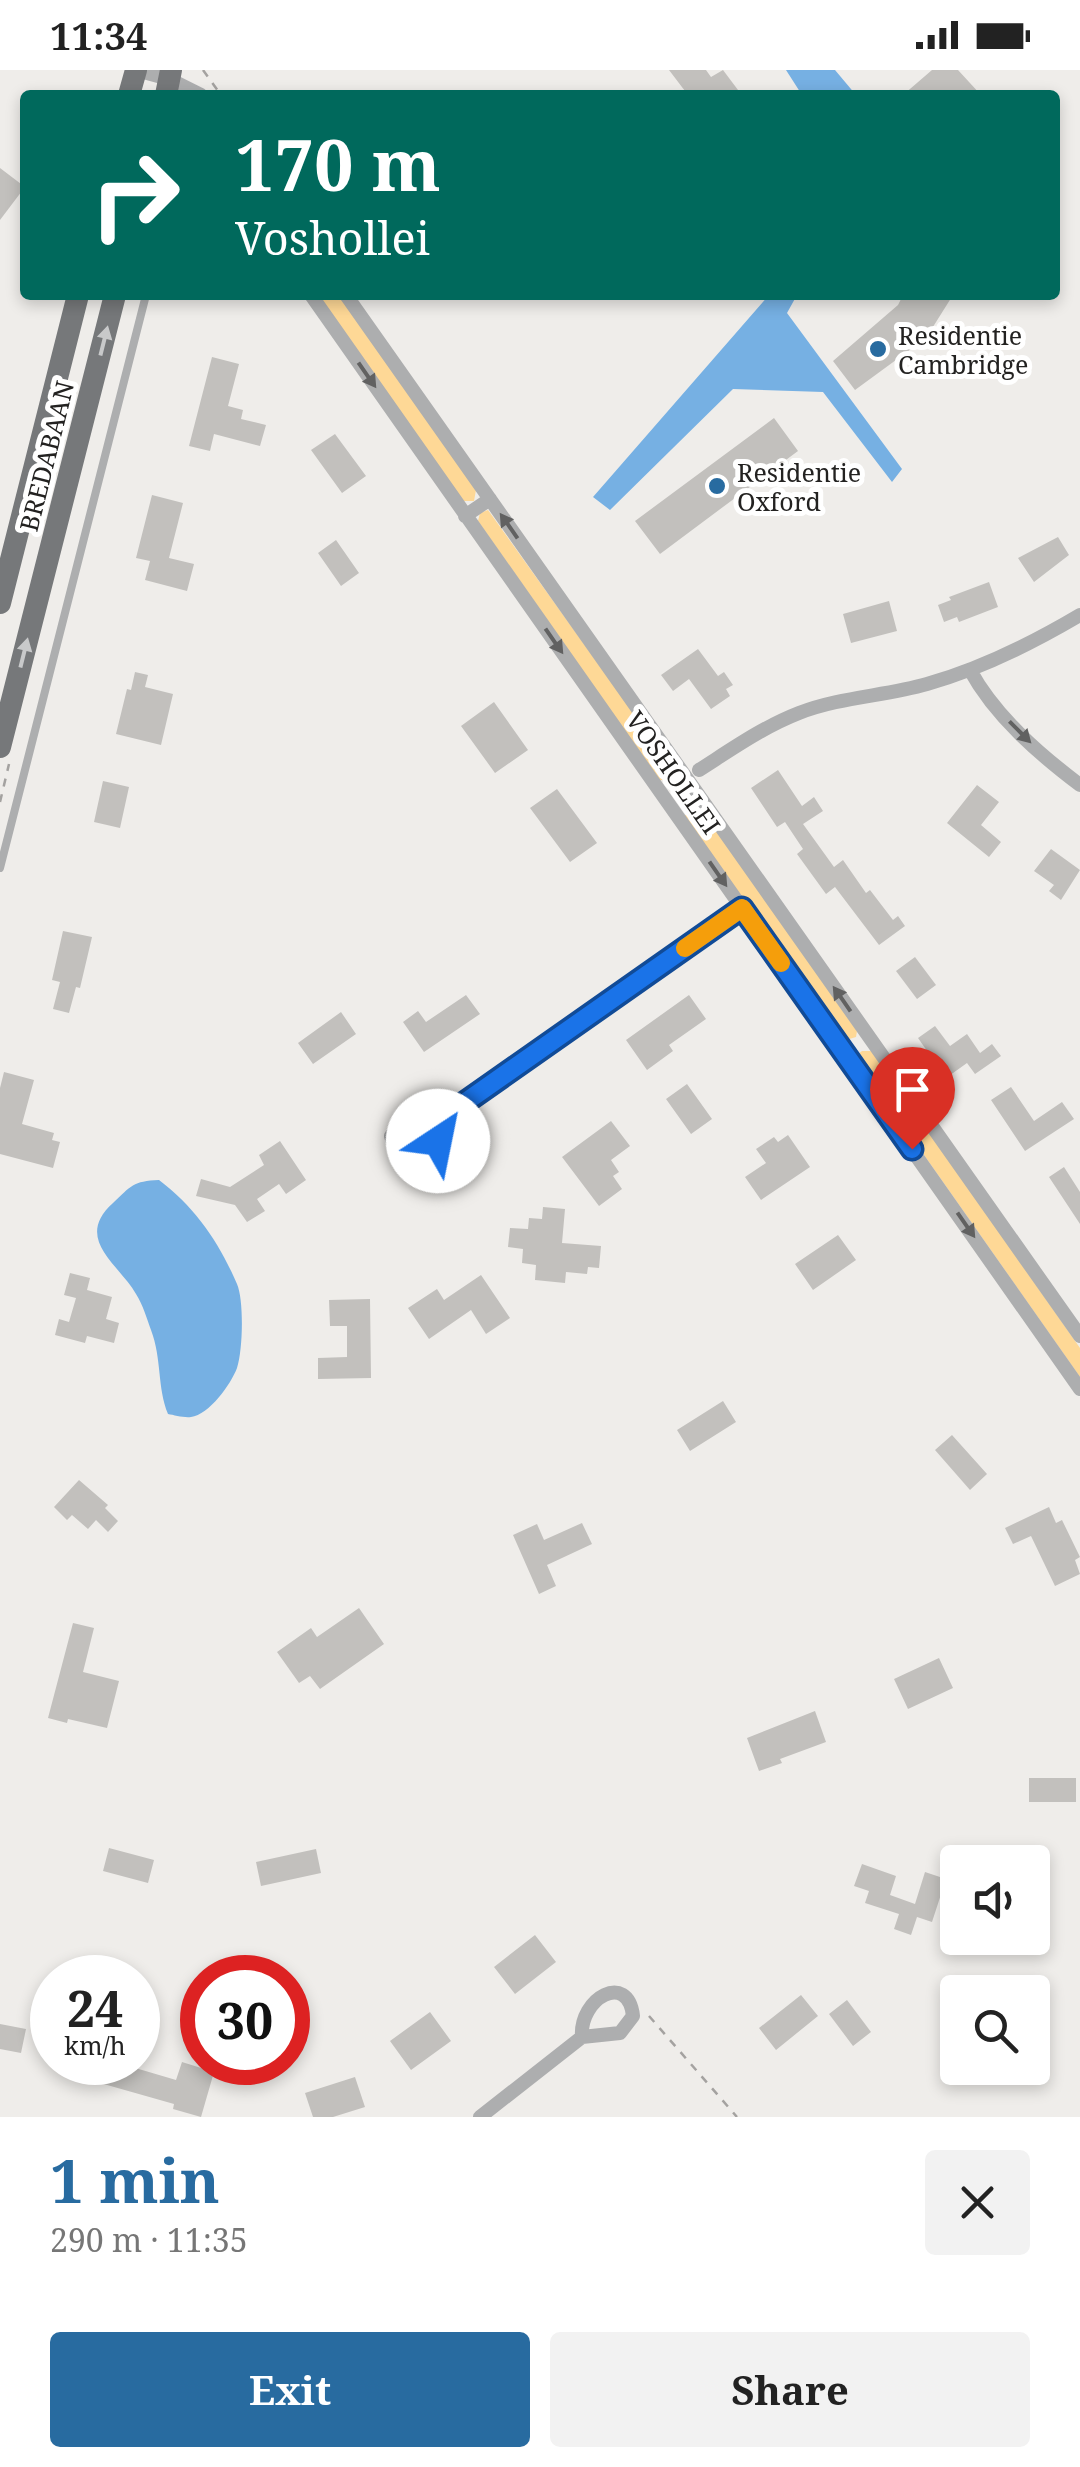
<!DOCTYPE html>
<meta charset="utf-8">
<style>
:root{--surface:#fff;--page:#f2f2f2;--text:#222;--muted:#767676;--accent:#286ba0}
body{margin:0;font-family:"Noto Serif",serif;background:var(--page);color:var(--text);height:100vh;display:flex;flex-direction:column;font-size:38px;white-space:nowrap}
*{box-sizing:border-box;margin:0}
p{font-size:32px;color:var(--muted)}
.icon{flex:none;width:55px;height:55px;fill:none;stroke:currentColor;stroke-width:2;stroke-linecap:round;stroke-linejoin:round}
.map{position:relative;height:2047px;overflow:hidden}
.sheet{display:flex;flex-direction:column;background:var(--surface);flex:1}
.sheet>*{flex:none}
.hud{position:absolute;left:20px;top:20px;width:1040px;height:210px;border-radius:10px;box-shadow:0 5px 15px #0003;background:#00695c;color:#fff;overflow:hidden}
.buttons{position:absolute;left:940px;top:1775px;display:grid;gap:20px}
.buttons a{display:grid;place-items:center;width:110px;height:110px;border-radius:10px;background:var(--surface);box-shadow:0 5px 15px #0003;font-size:50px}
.speed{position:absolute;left:30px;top:1885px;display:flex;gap:20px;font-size:50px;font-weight:700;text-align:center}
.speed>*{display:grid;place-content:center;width:130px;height:130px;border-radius:50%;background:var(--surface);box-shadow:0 5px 15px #0003;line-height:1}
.speed small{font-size:25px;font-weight:400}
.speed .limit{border:15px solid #d22;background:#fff;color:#111}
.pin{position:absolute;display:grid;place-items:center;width:85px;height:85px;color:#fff;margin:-102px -42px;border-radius:50% 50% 50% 0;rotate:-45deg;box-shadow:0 0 10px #0007}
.pin .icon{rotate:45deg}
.me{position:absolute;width:110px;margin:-55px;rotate:34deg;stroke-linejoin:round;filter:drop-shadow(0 0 8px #0008)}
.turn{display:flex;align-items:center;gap:35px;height:210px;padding:0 50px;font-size:45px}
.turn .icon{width:130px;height:130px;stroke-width:2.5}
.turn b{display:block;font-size:70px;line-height:85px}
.round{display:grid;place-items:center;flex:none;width:105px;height:105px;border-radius:10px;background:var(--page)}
.headline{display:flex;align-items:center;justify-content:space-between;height:170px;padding:0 50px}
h1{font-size:60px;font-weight:700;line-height:75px;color:var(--accent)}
.button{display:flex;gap:20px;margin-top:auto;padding:20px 50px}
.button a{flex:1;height:115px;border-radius:10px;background:var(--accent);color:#fff;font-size:40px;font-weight:700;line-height:115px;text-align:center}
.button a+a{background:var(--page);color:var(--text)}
.status{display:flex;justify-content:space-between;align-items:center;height:70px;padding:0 50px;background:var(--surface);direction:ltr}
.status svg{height:28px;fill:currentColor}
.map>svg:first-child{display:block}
</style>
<div class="status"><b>11:34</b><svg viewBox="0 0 49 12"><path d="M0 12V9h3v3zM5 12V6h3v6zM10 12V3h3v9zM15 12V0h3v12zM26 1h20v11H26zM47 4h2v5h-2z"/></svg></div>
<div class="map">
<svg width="1080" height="2047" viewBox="0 0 1080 2047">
<rect width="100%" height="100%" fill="#efedea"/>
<path fill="#fed896" d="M318,225H340L476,420L474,431H463Z
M488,440L675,701L660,711L478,451L480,443Z
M700,737L857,961L856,967L846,970L841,968L684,746Z
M862,981H873L1080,1278V1307L858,991L857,985Z"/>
<path fill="#76b0e3" d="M786,0H835L856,25H802Z
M769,225H797L787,243L902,399L892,412L823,322L733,319L610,440L593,427Z
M159,1110C195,1137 219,1172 237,1214C244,1230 243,1280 237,1298C231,1314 209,1345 191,1347C184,1348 174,1345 168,1344C157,1317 162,1289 151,1260C147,1249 143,1235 136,1224C119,1194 73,1169 113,1133C131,1116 133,1111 159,1110Z"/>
<path fill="#c2c0bd" d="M669,0H706L711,7L723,0L738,20L731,25H688Z
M932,0H958L981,25H903Z
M0,98L25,117L0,150Z
M903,225H953L926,268L855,320L833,291L898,235Z
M212,287L239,294L228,336L243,340L241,349L266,355L260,376L214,364L210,381L189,376Z
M774,348L798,381L660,484L635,451Z
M335,364L366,406L342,423L311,380Z
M152,425L183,433L169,488L194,494L187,521L145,510L150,491L136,488Z
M1058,467L1069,485L1034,512L1018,488Z
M336,470L359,503L341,516L318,483Z
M989,512L998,537L959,552L957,547L944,552L938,535L951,530L949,527Z
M889,531L897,561L851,573L843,544Z
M698,579L718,606L724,602L733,615L726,619L730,626L711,639L689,609L673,621L661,605Z
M135,602L148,605L145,617L173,624L161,675L116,664L127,619L131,620Z
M494,632L528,680L495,703L461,656Z
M778,700L802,736L814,727L823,741L803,754L834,797L843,790L866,823L870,820L893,850L898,846L905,856L879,875L835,817L826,824L797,784L803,779L785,752L777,757L751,718Z
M103,711L129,717L120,758L94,752Z
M977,715L999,732L981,755L1001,772L989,787L947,753Z
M557,719L597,773L570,792L530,738Z
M1051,779L1080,800L1061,830L1049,821L1054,815L1034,801Z
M63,861L92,867L80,918L76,917L69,943L53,939L60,912L52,910Z
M915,887L936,915L917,929L896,901Z
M466,925L480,944L424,982L403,952L418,941L426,952Z
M689,925L706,949L669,975L673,981L647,1000L626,970Z
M341,942L356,964L313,994L298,973Z
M935,956L950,976L967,964L980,983L992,974L1001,986L975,1004L967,993L946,1008L918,968Z
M4,1002L34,1010L22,1054L54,1063L52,1070L60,1072L53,1098L0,1084V1018Z
M687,1014L712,1049L691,1064L666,1029Z
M1011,1017L1034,1051L1062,1032L1074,1049L1025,1081L991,1030Z
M611,1051L630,1076L611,1090L619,1102L613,1106L622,1119L599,1136L562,1087Z
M788,1065L810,1097L761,1130L745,1107L766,1093L756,1079L774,1067L778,1072Z
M280,1071L306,1110L286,1124L279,1114L257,1129L265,1141L247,1152L235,1135L196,1126L201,1109L230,1117L264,1095L259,1085Z
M1064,1097L1080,1122V1154L1049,1107Z
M543,1137L565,1139L562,1173L601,1176L599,1198L588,1197L587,1204L566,1202L565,1213L535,1210L536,1195L522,1193L523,1179L508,1177L510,1158L528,1159L529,1148L542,1149Z
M838,1165L856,1190L813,1220L795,1194Z
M70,1203L90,1208L87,1220L112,1227L106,1249L119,1253L114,1273L87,1266L85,1273L55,1265L59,1249L69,1252L76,1228L64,1225Z
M481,1205L510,1248L486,1264L471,1240L429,1269L408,1238L437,1219L444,1230Z
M370,1229L371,1308L318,1309V1288L347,1287V1256H330L329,1230Z
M723,1331L736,1352L690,1381L677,1360Z
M952,1365L987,1404L970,1420L935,1380Z
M79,1410L108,1435L105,1438L118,1451L108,1462L96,1450L88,1459L72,1445L67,1450L54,1437Z
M1049,1437L1056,1453L1062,1450L1080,1487L1075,1490L1080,1504L1055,1516L1031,1466L1013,1474L1005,1458Z
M582,1453L592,1474L547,1495L556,1516L539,1524L513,1465L537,1454L544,1470Z
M359,1538L384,1574L320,1619L310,1606L299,1613L277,1582L311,1558L317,1567Z
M73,1553L94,1558L83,1602L119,1611L107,1658L68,1649L67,1653L48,1648Z
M939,1588L953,1618L908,1639L894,1609Z
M815,1641L826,1672L780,1689L782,1693L759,1701L747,1668Z
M1029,1708H1076V1732H1029Z
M109,1778L154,1790L148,1813L103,1801Z
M316,1779L321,1803L261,1816L256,1792Z
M862,1794L896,1806L890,1825L915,1834L925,1802L946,1809L932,1852L917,1847L911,1865L894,1859L899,1844L865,1833L869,1821L854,1816Z
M535,1865L556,1892L515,1924L494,1897Z
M801,1925L818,1946L776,1980L759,1958Z
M847,1930L871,1962L853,1976L829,1944Z
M430,1942L451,1971L411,2000L390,1971Z
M0,1954L26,1959L21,1983L0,1979Z
M83,1992H115L176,2010L182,1992L214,2002L201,2047L173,2039L174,2034L79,2007Z
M355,2007L365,2037L333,2047H313L305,2023Z"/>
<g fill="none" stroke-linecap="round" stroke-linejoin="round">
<path stroke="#a4a2a0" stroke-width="2.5" stroke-dasharray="8 8" stroke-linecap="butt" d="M203,0L221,25
M0,732L9,694
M649,1946L737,2047"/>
<path stroke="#adaeaf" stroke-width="8" d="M0,798L146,225"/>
<path stroke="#adaeaf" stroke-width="14" d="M136,0L169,9L201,25
M311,225L1080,1319
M346,225L1080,1266
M465,446L490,429
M970,600C995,646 1039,684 1080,715
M699,700C732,679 763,657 799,643C840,627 885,626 927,614C981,599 1031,574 1080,545
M427,1047L440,1050L435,1079C422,1089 414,1091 398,1087L391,1066C400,1052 411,1050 427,1047Z
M440,1050L742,839
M480,2047L582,1967L620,1963L633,1946C628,1901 579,1928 582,1967"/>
<path stroke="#76787a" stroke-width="22" d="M129,25L136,0
M166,25L171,0
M0,533L78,225
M0,677L115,225"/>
</g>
<defs><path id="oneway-solid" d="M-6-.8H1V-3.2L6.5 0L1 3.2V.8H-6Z" transform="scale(2.5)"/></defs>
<g fill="#c8c9ca">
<use href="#oneway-solid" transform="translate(104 271) rotate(-76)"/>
<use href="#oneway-solid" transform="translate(24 583) rotate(-76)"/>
</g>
<g fill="#616161">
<use href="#oneway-solid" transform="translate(367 305) rotate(55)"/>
<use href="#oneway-solid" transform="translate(509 456) rotate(-125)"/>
<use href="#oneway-solid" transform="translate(554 571) rotate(55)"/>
<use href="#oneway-solid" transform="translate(1020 662) rotate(45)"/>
<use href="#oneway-solid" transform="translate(718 804) rotate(55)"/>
<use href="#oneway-solid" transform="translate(842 929) rotate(-125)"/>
<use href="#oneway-solid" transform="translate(966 1155) rotate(55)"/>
</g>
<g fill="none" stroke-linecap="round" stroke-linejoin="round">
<defs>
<path id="route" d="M438,1071L440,1050L742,838L912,1079"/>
</defs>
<use href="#route" stroke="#114b97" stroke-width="25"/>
<use href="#route" stroke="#1a73e8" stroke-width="18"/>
<path stroke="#f59e0b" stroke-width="18" d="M685,878L742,838L781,893"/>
</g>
<g fill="#286ba0" stroke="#fff" stroke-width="4">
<circle cx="878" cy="279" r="10"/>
<circle cx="717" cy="416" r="10"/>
</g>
<g text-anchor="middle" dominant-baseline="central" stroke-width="10" stroke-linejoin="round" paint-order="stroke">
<g font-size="25" fill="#232221" stroke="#fff" text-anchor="start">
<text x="898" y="265">Residentie<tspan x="898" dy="29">Cambridge</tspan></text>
<text x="737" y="402">Residentie<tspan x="737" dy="29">Oxford</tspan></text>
</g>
<g font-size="25" fill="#232221" stroke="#fff">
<text transform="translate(46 386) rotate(-76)">BREDABAAN</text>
<text transform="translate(674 702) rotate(55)">VOSHOLLEI</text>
</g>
</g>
</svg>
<div class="buttons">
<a><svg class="icon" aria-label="sound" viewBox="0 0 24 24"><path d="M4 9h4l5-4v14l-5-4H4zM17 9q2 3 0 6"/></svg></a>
<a><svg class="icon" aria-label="search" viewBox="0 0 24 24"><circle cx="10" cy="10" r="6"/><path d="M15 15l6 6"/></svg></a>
</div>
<div class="speed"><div>24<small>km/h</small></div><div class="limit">30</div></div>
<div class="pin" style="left:912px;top:1079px;background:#d93025"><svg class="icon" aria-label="arrive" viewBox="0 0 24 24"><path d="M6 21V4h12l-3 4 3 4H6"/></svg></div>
<svg class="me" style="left:438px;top:1071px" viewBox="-20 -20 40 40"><circle r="19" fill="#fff"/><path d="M0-13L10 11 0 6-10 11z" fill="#1a73e8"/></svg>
<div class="hud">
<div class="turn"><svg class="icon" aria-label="right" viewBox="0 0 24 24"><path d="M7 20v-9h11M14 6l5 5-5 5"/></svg><div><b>170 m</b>Voshollei</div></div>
</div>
</div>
<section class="sheet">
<div class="headline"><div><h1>1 min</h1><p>290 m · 11:35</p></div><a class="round"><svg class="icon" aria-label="close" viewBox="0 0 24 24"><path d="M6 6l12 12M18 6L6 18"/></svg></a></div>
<div class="button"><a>Exit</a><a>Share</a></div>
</section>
